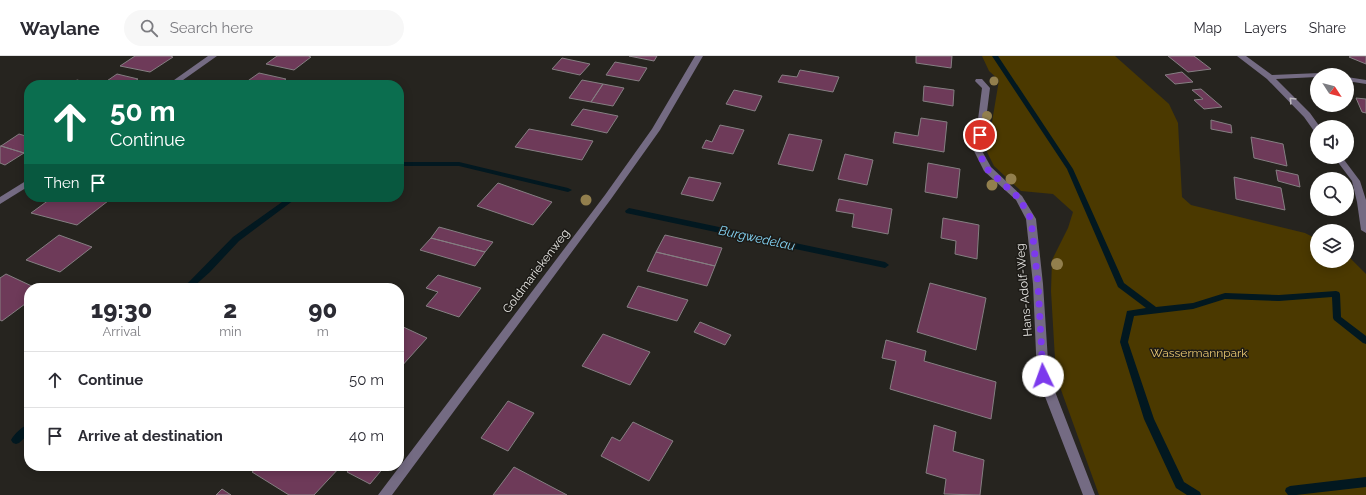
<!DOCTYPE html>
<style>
:root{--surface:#fff;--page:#f7f7f7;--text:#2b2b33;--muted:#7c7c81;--line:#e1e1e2}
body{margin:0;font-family:Raleway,sans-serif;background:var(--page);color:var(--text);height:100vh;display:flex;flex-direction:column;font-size:15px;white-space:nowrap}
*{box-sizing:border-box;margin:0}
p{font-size:13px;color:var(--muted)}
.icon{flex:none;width:22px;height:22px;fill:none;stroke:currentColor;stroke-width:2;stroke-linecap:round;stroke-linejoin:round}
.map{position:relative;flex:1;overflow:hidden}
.sheet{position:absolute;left:24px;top:227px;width:380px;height:188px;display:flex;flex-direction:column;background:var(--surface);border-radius:16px;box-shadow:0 2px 10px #0003}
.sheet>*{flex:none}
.top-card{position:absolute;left:24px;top:24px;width:380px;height:122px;border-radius:16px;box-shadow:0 2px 10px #0003;background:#0b6e4f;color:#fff;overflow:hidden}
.needle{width:26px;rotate:126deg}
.tools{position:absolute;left:1310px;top:12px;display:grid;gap:8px}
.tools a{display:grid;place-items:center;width:44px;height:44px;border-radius:50%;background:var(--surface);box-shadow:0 2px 10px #0003;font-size:20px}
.pin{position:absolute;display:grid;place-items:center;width:34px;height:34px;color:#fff;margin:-17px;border:2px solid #fff;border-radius:50%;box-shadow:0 1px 4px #0007}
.me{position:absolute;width:44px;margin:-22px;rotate:357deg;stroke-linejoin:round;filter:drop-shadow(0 0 3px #0008)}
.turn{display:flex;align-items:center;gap:14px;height:84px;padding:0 20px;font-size:18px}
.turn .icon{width:52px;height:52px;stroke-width:2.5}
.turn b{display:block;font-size:28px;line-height:34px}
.then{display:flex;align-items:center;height:38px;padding:0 20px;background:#0003;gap:8px;font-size:15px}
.eta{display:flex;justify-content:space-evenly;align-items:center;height:68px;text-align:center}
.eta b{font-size:24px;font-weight:800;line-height:28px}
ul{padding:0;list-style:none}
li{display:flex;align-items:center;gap:12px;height:56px;padding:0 20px;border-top:1px solid var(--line)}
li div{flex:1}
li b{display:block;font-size:15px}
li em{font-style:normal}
header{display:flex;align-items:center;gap:24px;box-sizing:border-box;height:56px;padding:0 20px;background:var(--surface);border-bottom:1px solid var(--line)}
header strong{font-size:19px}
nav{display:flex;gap:22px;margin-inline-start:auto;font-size:14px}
.search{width:280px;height:36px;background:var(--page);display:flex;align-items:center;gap:10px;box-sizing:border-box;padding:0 14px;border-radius:22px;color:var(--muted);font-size:15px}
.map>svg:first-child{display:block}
</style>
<header>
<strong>Waylane</strong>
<div class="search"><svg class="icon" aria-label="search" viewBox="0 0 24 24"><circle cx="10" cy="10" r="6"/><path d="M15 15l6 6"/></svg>Search here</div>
<nav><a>Map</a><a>Layers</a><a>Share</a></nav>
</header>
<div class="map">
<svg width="1366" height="439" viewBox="0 0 1366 439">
<rect width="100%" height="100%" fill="#26241f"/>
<path fill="#4b3900" d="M982,0H1115L1169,48L1178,67L1182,141L1191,149L1305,177L1317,183V205H1347V199L1366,218V439H1099L1056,320L1051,235L1052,204L1068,172L1073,156L1053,138L1021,135L994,110L987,96L999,24L989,15Z"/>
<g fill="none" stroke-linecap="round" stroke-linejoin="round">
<path fill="#021820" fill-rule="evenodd" d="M992,0H998L1073,113L1124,227L1156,251L1193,247L1225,237L1279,239L1336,235L1339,236L1340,238L1341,261L1366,280V288L1363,287L1334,264L1333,262L1332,241L1279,245L1225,243L1193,253L1134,260L1128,286L1154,363L1184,426L1200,436L1201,439H1187L1176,432L1144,363L1120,286L1127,255L1146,252L1118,231L1067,113Z
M399,106H459L568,132L572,134L568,136L459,110H399Z
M289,141H298L239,185L210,216L192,232H183L233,181Z
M629,152L885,206L889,209L885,212L626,157L625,155Z
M29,368V378L19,387L16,388L13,387L11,384C14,378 23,370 29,368Z
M1366,421V431L1296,439H1288L1285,435L1286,432L1290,430Z"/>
</g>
<path fill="#6e3a59" stroke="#857f82" d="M135,0H170L173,1L150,16L120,10Z
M277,0H308L311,1L294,14L266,8Z
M629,0H657L654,5Z
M916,0H952L951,12L916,7Z
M1168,0H1194L1211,13L1188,16Z
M1351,0H1366V8L1349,1Z
M562,2L590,8L580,19L552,13Z
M615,6L647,12L639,25L606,19Z
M800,14L839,21L833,36L778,26L782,19L797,21Z
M1182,16L1193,26L1175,28L1165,19Z
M259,17L286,23L278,29H242Z
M117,18L138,23L129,29H101Z
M77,24L96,29H70Z
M582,24L603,28L591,46L569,42Z
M603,28L624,32L613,50L591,46Z
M924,30L954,34L953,50L923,45Z
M1201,33L1222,51L1204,53L1194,44L1203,43L1192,34Z
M734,34L762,40L755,55L726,48Z
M1356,42L1366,43V57L1362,56Z
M583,53L618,60L607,77L571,69Z
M921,62L947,66L944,96L893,87L895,76L918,80Z
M1211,64L1231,69L1232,77L1211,73Z
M720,69L744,74L733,98L702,92L706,84L712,86Z
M529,73L593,85L582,104L515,91Z
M19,78L29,81V93L24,97L1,90Z
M789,78L822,84L813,115L778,108Z
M1251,81L1283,88L1287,110L1254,102Z
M0,90H1L24,97L5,109L0,107Z
M845,98L873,104L867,129L838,123Z
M928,107L960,113L957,142L925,136Z
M1276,114L1298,119L1300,131L1278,125Z
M689,121L721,127L713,145L681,138Z
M1234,121L1281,132L1285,154L1236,143Z
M498,127L552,146L533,169L477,150Z
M53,141H93L108,145L77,169L31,157Z
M839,143L892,153L888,178L852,171L854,158L836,155Z
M943,162L979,169L977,203L955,198L956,185L941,182Z
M439,171L493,186L485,196L431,182Z
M59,179L92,191L60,216L26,204Z
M665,179L722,192L715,210L656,196Z
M431,182L485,196L475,210L420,194Z
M656,196L715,210L707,230L647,215Z
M6,218L36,232H29V245L2,265L0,264V222Z
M438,219L481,232L459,261L426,250L438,236L426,232Z
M930,227L986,242L976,294L917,276Z
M638,230L688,244L677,265L627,251Z
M700,266L731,279L725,289L694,276Z
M399,269L427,282L400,312H399Z
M603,278L650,296L630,329L582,310Z
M886,284L926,295L924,305L996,326L991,363L890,333L896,305L882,302Z
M508,345L534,357L508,395L481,382Z
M633,366L673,385L649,425L601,400L612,381L620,385Z
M934,369L956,376L953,395L984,404L980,439L944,438L946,423L926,417Z
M259,410H341L314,439H289L252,416Z
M352,410H385L370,428L347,416Z
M514,411L567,439H493Z
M222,433L231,439H216Z"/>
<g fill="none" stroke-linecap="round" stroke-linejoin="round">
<path fill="#746b83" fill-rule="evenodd" d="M208,0H217L176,29H167Z
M695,0H703L660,74L611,143L392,439H378L605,139L652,73Z
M1237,0H1246L1272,19L1320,17L1321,19H1317V21L1276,23L1310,57L1320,71H1317V76L1314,75L1304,61L1267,23Z
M1347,21L1366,24V28L1347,25Z
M976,23H982L990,32L982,95L991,111L1022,140L1036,163L1043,228L1049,320L1095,439H1083L1037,320L1033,228L1026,163L1016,144L984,115L974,95L982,32L975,25Z
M1334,101H1342L1360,125L1366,144V177L1361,174L1357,146L1352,125Z
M29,123V130L0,148V141Z"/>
</g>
<g fill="#927f4d">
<circle cx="994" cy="25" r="4.5"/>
<circle cx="987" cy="60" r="5"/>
<circle cx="1011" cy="123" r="5.5"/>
<circle cx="992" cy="129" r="5.5"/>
<circle cx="586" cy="144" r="5.5"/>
<circle cx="1057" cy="208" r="6"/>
</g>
<defs><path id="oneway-chevron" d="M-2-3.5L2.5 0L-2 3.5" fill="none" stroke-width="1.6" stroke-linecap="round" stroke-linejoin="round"/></defs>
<use stroke="#bfbbc1" href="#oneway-chevron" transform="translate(1292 44) rotate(-134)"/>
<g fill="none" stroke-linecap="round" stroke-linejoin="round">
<path stroke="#7c3aed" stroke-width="7" stroke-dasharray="0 12.6" d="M980,79L978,95L987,113L1019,142L1031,163L1038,228L1043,320"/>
</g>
<g text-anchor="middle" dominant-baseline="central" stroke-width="3" stroke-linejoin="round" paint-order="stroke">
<g font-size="12" fill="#e7e6e3" stroke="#1c1a16">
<text transform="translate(536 215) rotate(-53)">Goldmariekenweg</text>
<text transform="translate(1024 234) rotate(-95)">Hans-Adolf-Weg</text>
</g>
<g font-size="12" fill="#ebc972" stroke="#1c1a16">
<text x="1199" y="297">Wassermannpark</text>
</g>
<g font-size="13" font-style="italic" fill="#84d4f5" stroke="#1c1a16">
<text transform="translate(757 182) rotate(12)">Burgwedelau</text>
</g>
</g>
</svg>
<div class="tools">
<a><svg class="needle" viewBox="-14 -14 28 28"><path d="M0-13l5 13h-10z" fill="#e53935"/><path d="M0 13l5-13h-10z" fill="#7c7c81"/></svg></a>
<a><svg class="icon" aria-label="sound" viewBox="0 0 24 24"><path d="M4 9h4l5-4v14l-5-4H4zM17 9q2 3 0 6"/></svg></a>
<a><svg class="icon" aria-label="search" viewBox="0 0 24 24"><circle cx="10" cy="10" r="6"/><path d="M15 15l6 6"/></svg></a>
<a><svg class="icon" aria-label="layers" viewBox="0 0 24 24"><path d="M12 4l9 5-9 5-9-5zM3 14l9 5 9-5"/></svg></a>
</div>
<div class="pin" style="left:980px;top:79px;background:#d93025"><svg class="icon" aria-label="arrive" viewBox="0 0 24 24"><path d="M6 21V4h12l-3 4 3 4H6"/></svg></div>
<svg class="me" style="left:1043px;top:320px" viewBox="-20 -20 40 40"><circle r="19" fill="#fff"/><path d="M0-13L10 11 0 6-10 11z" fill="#7c3aed"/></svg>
<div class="top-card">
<div class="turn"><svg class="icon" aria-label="ahead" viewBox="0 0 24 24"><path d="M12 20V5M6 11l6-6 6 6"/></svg><div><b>50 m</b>Continue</div></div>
<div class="then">Then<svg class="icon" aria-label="arrive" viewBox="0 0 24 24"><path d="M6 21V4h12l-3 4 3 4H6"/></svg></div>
</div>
<section class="sheet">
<div class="eta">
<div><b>19:30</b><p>Arrival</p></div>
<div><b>2</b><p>min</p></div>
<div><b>90</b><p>m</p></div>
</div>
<ul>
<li><svg class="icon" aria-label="ahead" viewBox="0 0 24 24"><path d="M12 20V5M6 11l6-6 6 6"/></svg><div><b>Continue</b></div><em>50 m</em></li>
<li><svg class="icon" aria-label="arrive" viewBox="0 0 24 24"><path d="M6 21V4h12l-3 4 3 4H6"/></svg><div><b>Arrive at destination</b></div><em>40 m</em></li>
</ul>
</section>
</div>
